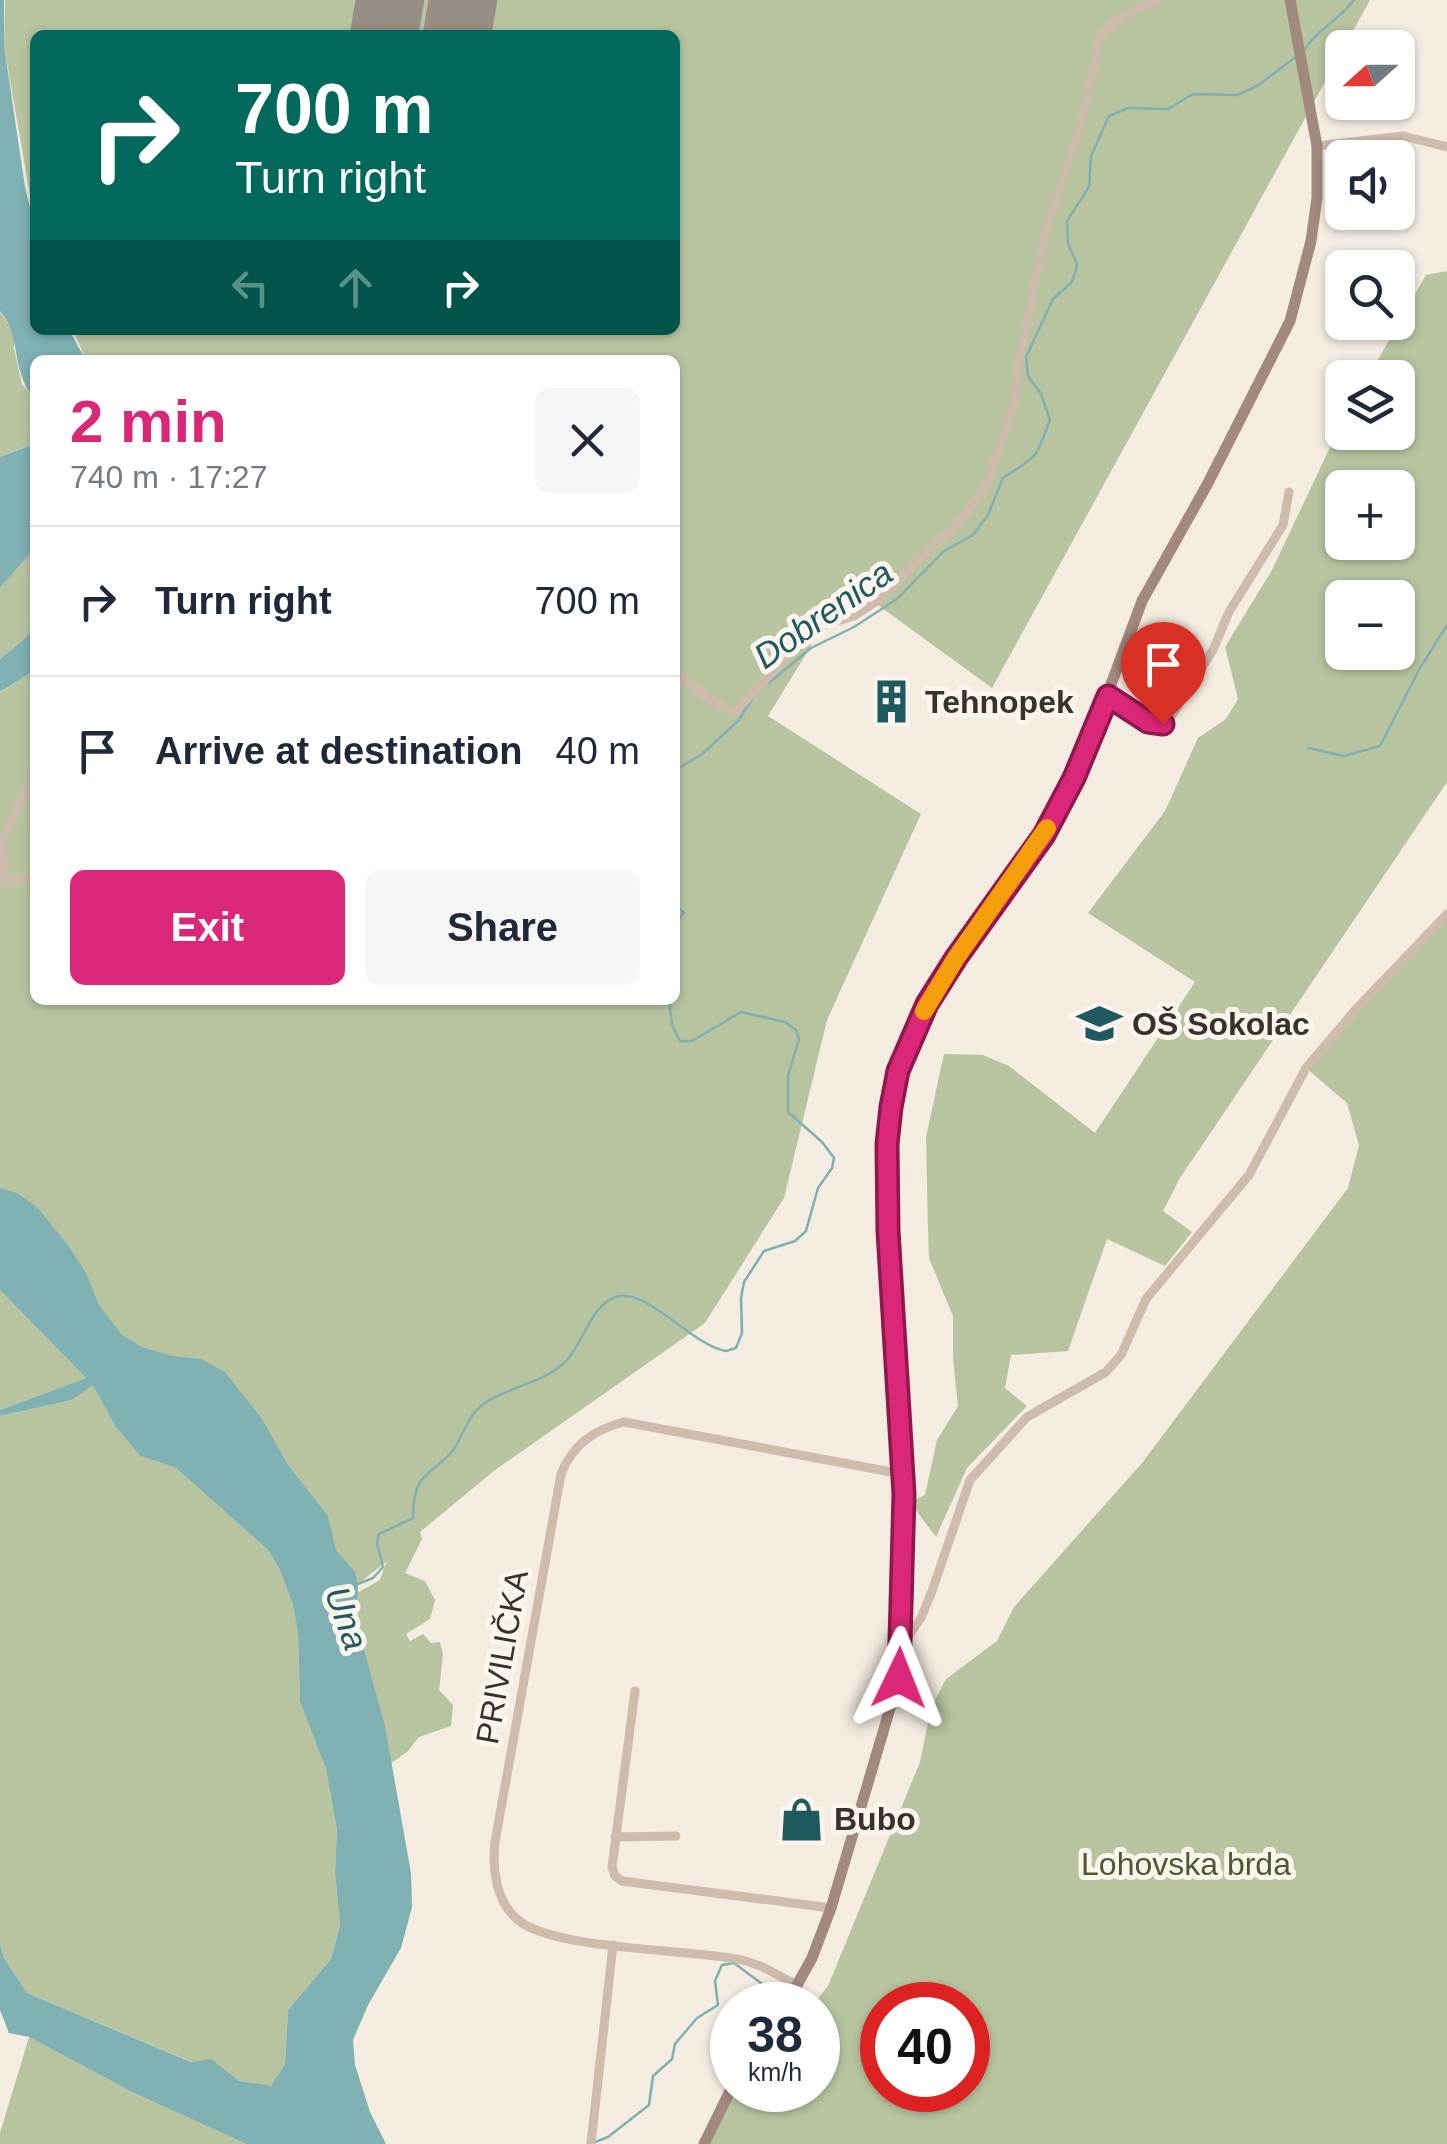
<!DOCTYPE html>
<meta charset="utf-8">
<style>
:root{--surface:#fff;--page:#f6f6f7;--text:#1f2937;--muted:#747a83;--line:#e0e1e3;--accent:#db2777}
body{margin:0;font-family:Arial,sans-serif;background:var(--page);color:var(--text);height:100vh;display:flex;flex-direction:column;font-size:38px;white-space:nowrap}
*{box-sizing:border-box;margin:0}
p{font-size:32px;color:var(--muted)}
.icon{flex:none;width:55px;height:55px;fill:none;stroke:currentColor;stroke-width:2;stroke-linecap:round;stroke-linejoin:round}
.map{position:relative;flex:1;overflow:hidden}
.drawer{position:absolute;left:30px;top:355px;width:650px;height:650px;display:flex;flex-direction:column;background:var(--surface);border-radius:15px;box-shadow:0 2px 8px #0004}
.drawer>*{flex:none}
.hud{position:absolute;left:30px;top:30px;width:650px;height:305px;border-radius:15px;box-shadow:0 2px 8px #0004;background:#00695c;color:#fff;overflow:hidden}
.needle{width:65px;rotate:249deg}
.controls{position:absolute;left:1325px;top:30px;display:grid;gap:20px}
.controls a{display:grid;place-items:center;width:90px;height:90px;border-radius:15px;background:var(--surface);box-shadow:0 2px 8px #0004;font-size:50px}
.speed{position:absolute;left:710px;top:1982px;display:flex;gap:20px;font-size:50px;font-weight:700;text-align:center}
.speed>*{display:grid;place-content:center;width:130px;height:130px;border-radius:50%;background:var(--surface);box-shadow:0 2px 8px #0004;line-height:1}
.speed small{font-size:25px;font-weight:400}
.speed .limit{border:15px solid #d22;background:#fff;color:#111}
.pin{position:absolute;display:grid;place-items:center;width:85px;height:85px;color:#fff;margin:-102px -42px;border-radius:50% 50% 50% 0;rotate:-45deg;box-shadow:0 0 10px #0007}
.pin .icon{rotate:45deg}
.me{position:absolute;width:110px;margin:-55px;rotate:2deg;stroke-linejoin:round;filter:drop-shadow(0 0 8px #0008)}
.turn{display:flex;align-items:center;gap:35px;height:210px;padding:0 40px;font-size:45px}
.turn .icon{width:130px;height:130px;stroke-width:2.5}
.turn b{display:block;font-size:70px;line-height:85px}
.lanes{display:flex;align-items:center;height:95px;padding:0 40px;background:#0003;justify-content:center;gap:50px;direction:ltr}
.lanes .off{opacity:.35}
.round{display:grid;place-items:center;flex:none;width:105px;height:105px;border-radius:15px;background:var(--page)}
.overview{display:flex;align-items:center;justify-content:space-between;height:170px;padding:0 40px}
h1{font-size:60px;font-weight:800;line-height:75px;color:var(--accent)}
.cta{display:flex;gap:20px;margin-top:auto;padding:20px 40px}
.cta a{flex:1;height:115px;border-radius:15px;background:var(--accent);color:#fff;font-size:40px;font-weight:800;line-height:115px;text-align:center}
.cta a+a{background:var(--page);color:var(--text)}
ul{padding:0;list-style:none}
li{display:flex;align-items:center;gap:30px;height:150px;padding:0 40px;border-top:2px solid var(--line)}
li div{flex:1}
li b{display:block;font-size:38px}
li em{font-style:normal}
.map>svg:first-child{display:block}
</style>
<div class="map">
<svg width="1447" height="2144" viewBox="0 0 1447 2144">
<rect width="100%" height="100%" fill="#f4ebe1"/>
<path fill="#b8c4a0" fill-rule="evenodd" d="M5,0H1370L992,688L849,584L768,716L921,814L827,1020L784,1198L705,1323L495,1470L420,1532L422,1539L405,1573L425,1581L435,1600L430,1619L406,1634L410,1641L423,1634L431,1643L440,1642L443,1655L439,1690L453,1705L451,1726L419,1737L407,1752L390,1764C383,1706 356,1653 357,1593L380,1580L386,1562L358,1584L248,1436L147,1366L0,1190V693L35,669V1000H675V360H86L73,330H675V35H35V225L4,45Z
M1447,271V782L1180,1178L1163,1211L1192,1232L1165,1266L1107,1239L1068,1351L1011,1355L1005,1388L1027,1406L967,1468L936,1537L912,1505L914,1500L925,1495L937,1440L958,1406L953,1358V1316L929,1258L928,1229L926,1137L944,1054L983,1055L1009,1066L1095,1133L1195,982L1088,913L1165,811L1198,738L1226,719L1238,699L1225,647L1272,570L1342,422V432H1398V378L1368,377L1426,275ZM1342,488H1398V542H1342ZM1342,598H1398V652H1342Z
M0,311L14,334V348L22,384L35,400V451L27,446L0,457Z
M35,548V630L0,659V588Z
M1447,914V2144H704L732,2090H818V2005H813L828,1986L920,1762L931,1708L946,1679L997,1641L1014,1607L1142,1463L1348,1188L1359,1145L1347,1103L1306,1068ZM882,2005H968V2090H882Z
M0,1290L86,1378L0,1410Z
M93,1384L115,1426L140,1456L176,1468L268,1550L279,1568L293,1605L298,1633L300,1702L326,1769L337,1830L335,1872L340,1925L331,1959L288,2010L285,2064L271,2087L239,2081L211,2060L192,2062L27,1993L4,1958L0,1944V1416L72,1400Z
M29,2037L132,2092L246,2144H0V2133Z"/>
<path fill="#7fb0b2" d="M0,0H4V45L25,187L35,228V330H69L86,360H35V400C9,368 23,339 0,311Z
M28,446L35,451V548L0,588V457Z
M35,630V670L0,692V659Z
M0,1188L17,1193L38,1208L70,1248L86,1273L99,1305L122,1335L142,1347L172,1356L201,1359L225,1372L262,1419L288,1465L328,1516L336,1550L355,1572L358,1584L357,1624L385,1726L411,1873L412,1907L401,1948L368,2005L353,2040L355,2065L370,2112L386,2144H246L132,2092L29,2037L9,2033L0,2010V1944L4,1958L27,1993L191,2062L211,2059L239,2081L271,2086L285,2064L288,2010L331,1959L340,1925L335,1872L337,1830L326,1769L300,1702L298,1633L293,1605L279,1568L268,1550L176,1468L140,1456L115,1426L93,1385L72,1400L0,1416V1410L86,1378L0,1290Z"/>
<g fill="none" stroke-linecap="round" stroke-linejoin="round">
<path stroke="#7fb0b2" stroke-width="2.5" d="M1303,51C1320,27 1337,22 1354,0
M769,683L811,648L854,627L897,599L944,551L973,535L988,515L1003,478C1039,454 1034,462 1050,420L1041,394L1028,376L1026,357L1053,299L1071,283L1075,273L1077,264L1068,243L1067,221L1089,187L1091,156L1109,116L1128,108L1168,109L1193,94L1237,95L1257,86L1297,56
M1308,748L1344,756L1380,746L1420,668L1447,625
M675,770L701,755L738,721L753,698
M675,905L684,913L675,922
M675,976V978
M358,1584L373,1578L383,1567L377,1543L379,1534L413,1518C413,1506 414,1491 421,1481C430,1469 445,1462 454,1449C464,1434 467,1417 482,1405C508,1386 537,1386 563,1364C583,1347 591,1300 620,1296C651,1292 692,1345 726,1351L736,1348L742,1333L741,1298L744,1282L764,1251L795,1241L806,1231L818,1188L832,1168L834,1158L822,1142L788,1112V1076L799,1039L796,1030L785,1022L741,1012L692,1041H680L672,1025L669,1000
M593,2143L608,2137L649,2105L653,2076L672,2059L675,2044L697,2018L718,2005L715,1981L722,1965L734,1963L785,2001"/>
<path stroke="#988e86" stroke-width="68" d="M384,35L390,0
M457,35L463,0"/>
<path stroke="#cdbbac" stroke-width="9" d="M1317,146L1403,136L1447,147
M675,674L722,707L735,712L805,637L821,626L854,616L880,599L921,556L955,528L987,484L1014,404L1019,361L1047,225L1078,136L1100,37L1119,18L1158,0
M1107,695L1148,722L1163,724L1172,715L1213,650L1229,612L1283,525L1289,492
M35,773L2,840L4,882L35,878
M901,1647L921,1618L932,1591L970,1480L1027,1417L1106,1372L1121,1355L1146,1299L1249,1175L1306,1068L1357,1008L1447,914
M635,1691L612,1867L615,1876L622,1881L831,1908
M615,1837L676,1836
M798,1986C780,1976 762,1965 742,1960C692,1949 553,1950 518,1920C496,1902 492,1869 495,1842L561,1474C573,1444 594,1430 624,1422L902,1474
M591,2144L613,1945"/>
<path stroke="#a18a7d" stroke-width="11" d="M786,2005L812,1958L831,1908L899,1678L903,1494L888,1231L887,1144L898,1071L942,978L1036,846L1064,799L1084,757L1142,601L1208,483L1290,321L1311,241L1317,198V146L1290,0
M704,2144L732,2087"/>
</g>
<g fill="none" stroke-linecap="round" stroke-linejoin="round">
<defs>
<path id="route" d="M899,1678L904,1494L888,1231L887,1144L891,1107L898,1071L927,1004L956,958L1044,835L1074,778L1108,696L1148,722L1163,724"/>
</defs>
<use href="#route" stroke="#8e194d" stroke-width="25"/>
<use href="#route" stroke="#db2777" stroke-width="18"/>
<path stroke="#f59e0b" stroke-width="18" d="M924,1011L956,958L1047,828"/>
</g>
<defs>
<symbol id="building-bare" viewBox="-9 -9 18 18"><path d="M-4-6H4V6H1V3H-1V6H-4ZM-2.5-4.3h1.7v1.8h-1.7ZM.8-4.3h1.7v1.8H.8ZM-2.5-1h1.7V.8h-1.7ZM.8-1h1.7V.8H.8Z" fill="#1f5a5e" stroke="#fbf5ee" stroke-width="2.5" paint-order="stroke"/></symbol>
<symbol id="school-bare" viewBox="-9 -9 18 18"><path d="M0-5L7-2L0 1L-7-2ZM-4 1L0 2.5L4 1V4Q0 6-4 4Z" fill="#1f5a5e" stroke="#fbf5ee" stroke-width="2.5" paint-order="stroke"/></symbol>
<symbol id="shop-bare" viewBox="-9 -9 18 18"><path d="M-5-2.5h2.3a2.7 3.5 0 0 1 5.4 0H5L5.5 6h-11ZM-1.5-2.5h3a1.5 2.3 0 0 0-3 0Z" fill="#1f5a5e" stroke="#fbf5ee" stroke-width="2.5" paint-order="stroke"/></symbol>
</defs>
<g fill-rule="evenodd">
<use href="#building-bare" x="860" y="670" width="63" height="63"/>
<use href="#school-bare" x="1068" y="992" width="63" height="63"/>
<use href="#shop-bare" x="770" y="1788" width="63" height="63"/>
</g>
<g text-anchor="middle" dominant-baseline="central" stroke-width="10" stroke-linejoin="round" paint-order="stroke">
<g font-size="32" font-weight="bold" fill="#3b302b" stroke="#fbf5ee" text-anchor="start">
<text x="925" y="702">Tehnopek</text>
<text x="1132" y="1024">OŠ Sokolac</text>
<text x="834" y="1819">Bubo</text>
</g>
<g font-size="32" fill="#3b302b" stroke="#fbf5ee">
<text transform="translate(502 1657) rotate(-80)">PRIVILIČKA</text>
</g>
<g font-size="32" fill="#4a5a2e" stroke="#fbf5ee">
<text x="1186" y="1864">Lohovska brda</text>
</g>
<g font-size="35" font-style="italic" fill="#1f5a5e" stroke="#fbf5ee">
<text transform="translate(823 614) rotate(-35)">Dobrenica</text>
<text transform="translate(347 1618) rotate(70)">Una</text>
</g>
</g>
</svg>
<div class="controls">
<a><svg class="needle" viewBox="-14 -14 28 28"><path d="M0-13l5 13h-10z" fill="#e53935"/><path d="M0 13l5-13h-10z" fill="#747a83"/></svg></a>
<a><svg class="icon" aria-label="sound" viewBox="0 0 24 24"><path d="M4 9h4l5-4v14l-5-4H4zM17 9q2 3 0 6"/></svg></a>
<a><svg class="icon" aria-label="search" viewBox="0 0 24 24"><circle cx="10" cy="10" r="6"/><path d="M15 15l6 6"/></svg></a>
<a><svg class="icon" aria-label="layers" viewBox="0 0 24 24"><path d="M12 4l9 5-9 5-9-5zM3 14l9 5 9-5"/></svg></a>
<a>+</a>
<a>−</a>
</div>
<div class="speed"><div>38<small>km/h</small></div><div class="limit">40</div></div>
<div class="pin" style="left:1163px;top:724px;background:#d93025"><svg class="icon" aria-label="arrive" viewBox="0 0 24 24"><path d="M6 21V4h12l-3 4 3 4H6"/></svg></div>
<svg class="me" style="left:899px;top:1678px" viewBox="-20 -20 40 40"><path d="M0-17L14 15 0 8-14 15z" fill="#db2777" stroke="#fff" stroke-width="4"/></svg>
<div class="hud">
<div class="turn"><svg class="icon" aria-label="right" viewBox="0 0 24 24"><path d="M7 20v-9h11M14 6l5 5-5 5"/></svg><div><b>700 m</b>Turn right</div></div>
<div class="lanes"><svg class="icon off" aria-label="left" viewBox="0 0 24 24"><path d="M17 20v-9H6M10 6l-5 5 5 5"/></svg><svg class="icon off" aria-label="ahead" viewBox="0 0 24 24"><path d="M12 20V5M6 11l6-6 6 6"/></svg><svg class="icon" aria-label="right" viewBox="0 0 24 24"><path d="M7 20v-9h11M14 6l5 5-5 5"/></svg></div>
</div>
<section class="drawer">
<div class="overview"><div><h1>2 min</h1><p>740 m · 17:27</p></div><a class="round"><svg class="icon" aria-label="close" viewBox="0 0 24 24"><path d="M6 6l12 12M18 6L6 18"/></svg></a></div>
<ul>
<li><svg class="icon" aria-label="right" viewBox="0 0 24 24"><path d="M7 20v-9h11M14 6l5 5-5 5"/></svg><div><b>Turn right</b></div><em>700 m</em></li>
<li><svg class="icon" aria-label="arrive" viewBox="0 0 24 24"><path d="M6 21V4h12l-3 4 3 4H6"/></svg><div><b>Arrive at destination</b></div><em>40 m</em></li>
</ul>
<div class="cta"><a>Exit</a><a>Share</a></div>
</section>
</div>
